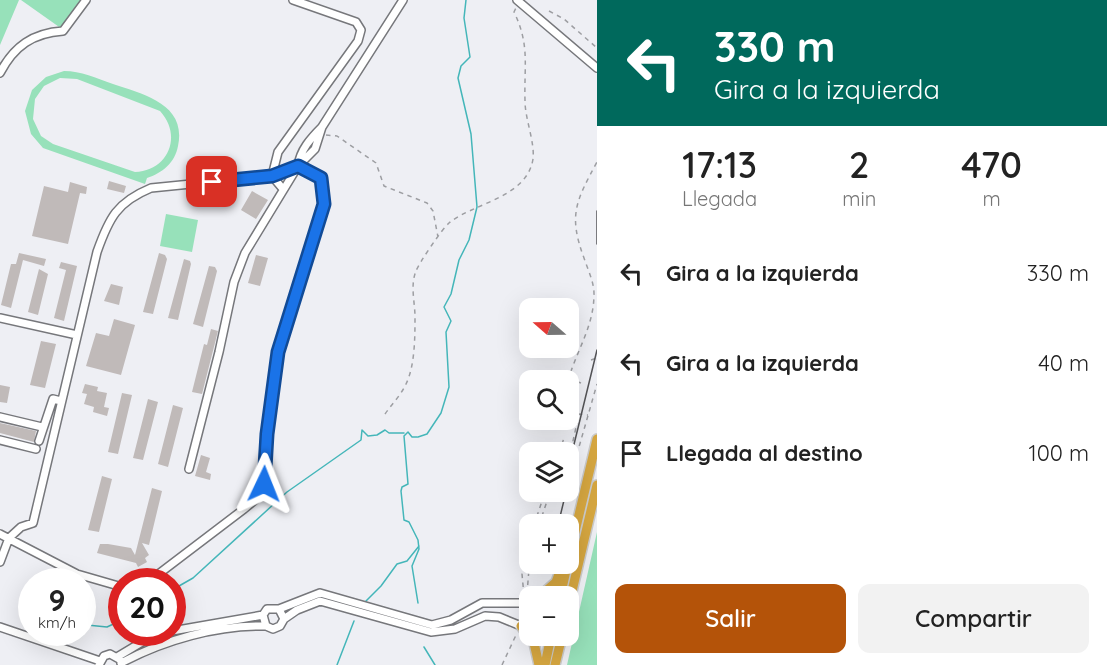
<!DOCTYPE html>
<html lang="es">
<meta charset="utf-8">
<style>
:root{--surface:#fff;--page:#f2f2f2;--text:#222;--muted:#767676;--accent:#b45309}
body{margin:0;font-family:Quicksand,sans-serif;background:var(--page);color:var(--text);height:100vh;display:flex;flex-direction:column;font-size:22px;white-space:nowrap}
*{box-sizing:border-box;margin:0}
p{font-size:20px;color:var(--muted)}
.icon{flex:none;width:33px;height:33px;fill:none;stroke:currentColor;stroke-width:2;stroke-linecap:round;stroke-linejoin:round}
.map{position:relative;flex:1;overflow:hidden}
.panel{display:flex;flex-direction:column;background:var(--surface);width:510px}
.panel>*{flex:none}
.hud{background:#00695c;color:#fff;overflow:hidden}
.needle{width:39px;rotate:290deg}
.buttons{position:absolute;left:519px;top:298px;display:grid;gap:12px}
.buttons a{display:grid;place-items:center;width:60px;height:60px;border-radius:12px;background:var(--surface);box-shadow:0 6px 24px #0002;font-size:30px}
.speed{position:absolute;left:18px;top:568px;display:flex;gap:12px;font-size:30px;font-weight:700;text-align:center}
.speed>*{display:grid;place-content:center;width:78px;height:78px;border-radius:50%;background:var(--surface);box-shadow:0 6px 24px #0002;line-height:1}
.speed small{font-size:15px;font-weight:400}
.speed .limit{border:9px solid #d22;background:#fff;color:#111}
.pin{position:absolute;display:grid;place-items:center;width:51px;height:51px;color:#fff;margin:-26px;border-radius:12px;box-shadow:0 3px 9px #0006}
.me{position:absolute;width:66px;margin:-33px;rotate:2deg;stroke-linejoin:round;filter:drop-shadow(0 0 4px #0008)}
.turn{display:flex;align-items:center;gap:21px;height:126px;padding:0 18px;font-size:27px}
.turn .icon{width:78px;height:78px;stroke-width:2.5}
.turn b{display:block;font-size:42px;line-height:51px}
.eta{display:flex;justify-content:space-evenly;align-items:center;height:102px;text-align:center}
.eta b{font-size:36px;font-weight:600;line-height:42px}
.cta{display:flex;gap:12px;margin-top:auto;padding:12px 18px}
.cta a{flex:1;height:69px;border-radius:12px;background:var(--accent);color:#fff;font-size:24px;font-weight:600;line-height:69px;text-align:center}
.cta a+a{background:var(--page);color:var(--text)}
ul{padding:0;list-style:none}
li{display:flex;align-items:center;gap:18px;height:90px;padding:0 18px}
li div{flex:1}
li b{display:block;font-size:22px}
li em{font-style:normal}
main{display:flex;flex:1;min-height:0}
.map>svg:first-child{display:block}
</style>
<main>
<div class="map">
<svg width="597" height="665" viewBox="0 0 597 665">
<rect width="100%" height="100%" fill="#eeeff4"/>
<path fill="#97e1ba" fill-rule="evenodd" d="M0,0H19L0,45Z
M21,0H83L62,29Z
M64,71C81,71 96,78 113,84C143,94 187,104 178,146C175,163 162,173 147,178L145,184L43,148L31,134L25,111L32,90L46,77ZM60,78L77,79L160,111C183,136 168,171 135,172L53,144L41,136L33,119L35,99L44,86Z
M166,214L198,220L192,252L160,246Z
M597,532V665H567Z"/>
<g fill="none" stroke-linecap="round" stroke-linejoin="round">
<path stroke="#44b6b9" stroke-width="1.5" d="M417,437H412L408,432L404,436L408,484L402,487L401,491L404,520L409,522L418,540L419,549L412,566L418,603
M418,437L427,434L441,413L449,387L446,332L451,321L444,307L451,294L459,260L469,240L477,207L471,134L458,78L461,66L470,57L464,18L466,0
M172,590L193,578L287,492L361,440L362,430L368,436L377,435L385,430L389,433H404
M366,601L381,586L397,564L407,561L419,546
M87,625L107,627L122,620
M424,647L435,665
M337,665L354,621"/>
</g>
<path fill="#c0bab9" d="M109,181L126,186L124,193L107,189Z
M70,182L87,187L86,194L80,193L68,244L32,236L44,186L68,192Z
M252,191L268,200L256,219L241,210Z
M19,253L46,259L44,266L23,260L11,308L1,305L11,264H16Z
M159,253L165,255L167,259L153,314L143,312Z
M256,255L268,258L260,286L248,283Z
M184,259L190,261L191,264L178,320L168,318Z
M61,262L77,266L64,321L54,318L66,270L59,268Z
M209,266L215,267L217,271L203,327L193,324Z
M39,269L48,274L38,315L28,312Z
M111,284L123,287L119,305L104,301Z
M114,319L135,325L121,375L86,366L96,333L109,336Z
M211,329L218,331L202,394L192,392L204,344L207,345Z
M41,341L56,344L45,388L30,385Z
M85,384L98,387L97,391L107,393L104,407L109,408L107,416L93,412L94,407L84,404L87,394L82,393Z
M0,385L10,387L7,403L0,402Z
M122,393L132,395L118,454L108,452Z
M148,399L158,402L143,460L133,458Z
M173,405L183,408L168,467L158,464Z
M0,423L36,431L34,442L0,433Z
M201,455L210,458L206,472L211,474L210,480L195,476Z
M102,476L112,479L99,532L88,530Z
M152,488L162,491L149,545L142,543L149,555L145,558L147,562L138,567L136,563L97,553L100,544H108L131,548L135,555Z"/>
<g fill="none" stroke-linecap="round" stroke-linejoin="round">
<defs>
<path id="minor" d="M517,0L597,68
M0,73C14,46 33,33 63,31L86,0
M298,166C300,150 311,138 322,127L403,0
M283,189L272,176L278,152L358,41L361,30L356,22L293,0
M0,318L77,335
M0,417L42,427
M0,440L36,449
M39,441L53,399L61,401
M189,469L219,352L234,282L245,253L298,166L315,149L322,127
M0,534L77,574L122,587
M0,562L9,538L21,527L33,523L97,252C109,218 117,202 151,188L272,176L298,166L321,178L325,195L278,352L267,434L264,484L256,499L244,509L148,582
M279,609L284,619L280,626L273,629L266,626L263,615L267,609H279L320,593L432,625L451,620L482,603H524
M284,619L297,610L320,601L431,632L455,629L485,616L499,617L521,626
M0,627L100,661
M172,631L263,615
M117,657L147,639L166,633
M121,663C164,640 217,625 266,626
M99,665L104,656L110,654L119,659"/>
<path id="highway" d="M568,561L597,439
M539,597L556,582L563,564
M560,597L567,566
M524,603L530,602
M568,608L597,485
M521,626L534,643L539,665
M545,665L551,636
M555,665L562,636"/>
</defs>
<use href="#minor" stroke="#76777b" stroke-width="10"/>
<use href="#highway" stroke="#cacaca" stroke-width="12"/>
<path stroke="#9d9ea2" stroke-width="1.5" stroke-dasharray="4.5 4.5" stroke-linecap="butt" d="M549,11L564,19L597,48
M326,135L337,136L376,163L384,186L427,203L433,211L438,237
M591,360L597,358
M581,383L572,380L570,374C579,347 594,324 594,294C594,282 588,270 584,258C568,215 576,201 597,162
M385,414C392,404 401,395 406,384C415,366 415,336 415,317C415,302 410,286 416,271C419,263 442,229 449,223C473,203 527,198 533,159C535,142 525,119 525,101C524,65 530,45 514,12L516,8
M560,453L564,437
M569,459L579,414L588,415
M568,460L579,447L597,384
M534,525L545,492
M539,525L550,492
M527,594L530,556
M524,596L522,574L530,538
M502,665L517,633"/>
<use href="#minor" stroke="#fff" stroke-width="7"/>
<use href="#highway" stroke="#d5a640" stroke-width="9"/>
<path stroke="#545457" stroke-width="1.5" d="M597,211V244
M568,469L597,350
M558,525L566,492
M547,572L549,564"/>
</g>
<g fill="none" stroke-linecap="round" stroke-linejoin="round">
<defs>
<path id="route" d="M212,182L272,176L298,166L321,178L324,204L278,352L267,434L264,484"/>
</defs>
<use href="#route" stroke="#114b97" stroke-width="15"/>
<use href="#route" stroke="#1a73e8" stroke-width="10"/>
</g>
</svg>
<div class="buttons">
<a><svg class="needle" viewBox="-14 -14 28 28"><path d="M0-13l5 13h-10z" fill="#e53935"/><path d="M0 13l5-13h-10z" fill="#767676"/></svg></a>
<a><svg class="icon" aria-label="search" viewBox="0 0 24 24"><circle cx="10" cy="10" r="6"/><path d="M15 15l6 6"/></svg></a>
<a><svg class="icon" aria-label="layers" viewBox="0 0 24 24"><path d="M12 4l9 5-9 5-9-5zM3 14l9 5 9-5"/></svg></a>
<a>+</a>
<a>−</a>
</div>
<div class="speed"><div>9<small>km/h</small></div><div class="limit">20</div></div>
<div class="pin" style="left:212px;top:182px;background:#d93025"><svg class="icon" aria-label="arrive" viewBox="0 0 24 24"><path d="M6 21V4h12l-3 4 3 4H6"/></svg></div>
<svg class="me" style="left:264px;top:484px" viewBox="-20 -20 40 40"><path d="M0-17L14 15 0 8-14 15z" fill="#1a73e8" stroke="#fff" stroke-width="4"/></svg>
</div>
<section class="panel">
<div class="hud">
<div class="turn"><svg class="icon" aria-label="left" viewBox="0 0 24 24"><path d="M17 20v-9H6M10 6l-5 5 5 5"/></svg><div><b>330 m</b>Gira a la izquierda</div></div>
</div>
<div class="eta">
<div><b>17:13</b><p>Llegada</p></div>
<div><b>2</b><p>min</p></div>
<div><b>470</b><p>m</p></div>
</div>
<ul>
<li><svg class="icon" aria-label="left" viewBox="0 0 24 24"><path d="M17 20v-9H6M10 6l-5 5 5 5"/></svg><div><b>Gira a la izquierda</b></div><em>330 m</em></li>
<li><svg class="icon" aria-label="left" viewBox="0 0 24 24"><path d="M17 20v-9H6M10 6l-5 5 5 5"/></svg><div><b>Gira a la izquierda</b></div><em>40 m</em></li>
<li><svg class="icon" aria-label="arrive" viewBox="0 0 24 24"><path d="M6 21V4h12l-3 4 3 4H6"/></svg><div><b>Llegada al destino</b></div><em>100 m</em></li>
</ul>
<div class="cta"><a>Salir</a><a>Compartir</a></div>
</section>
</main>
